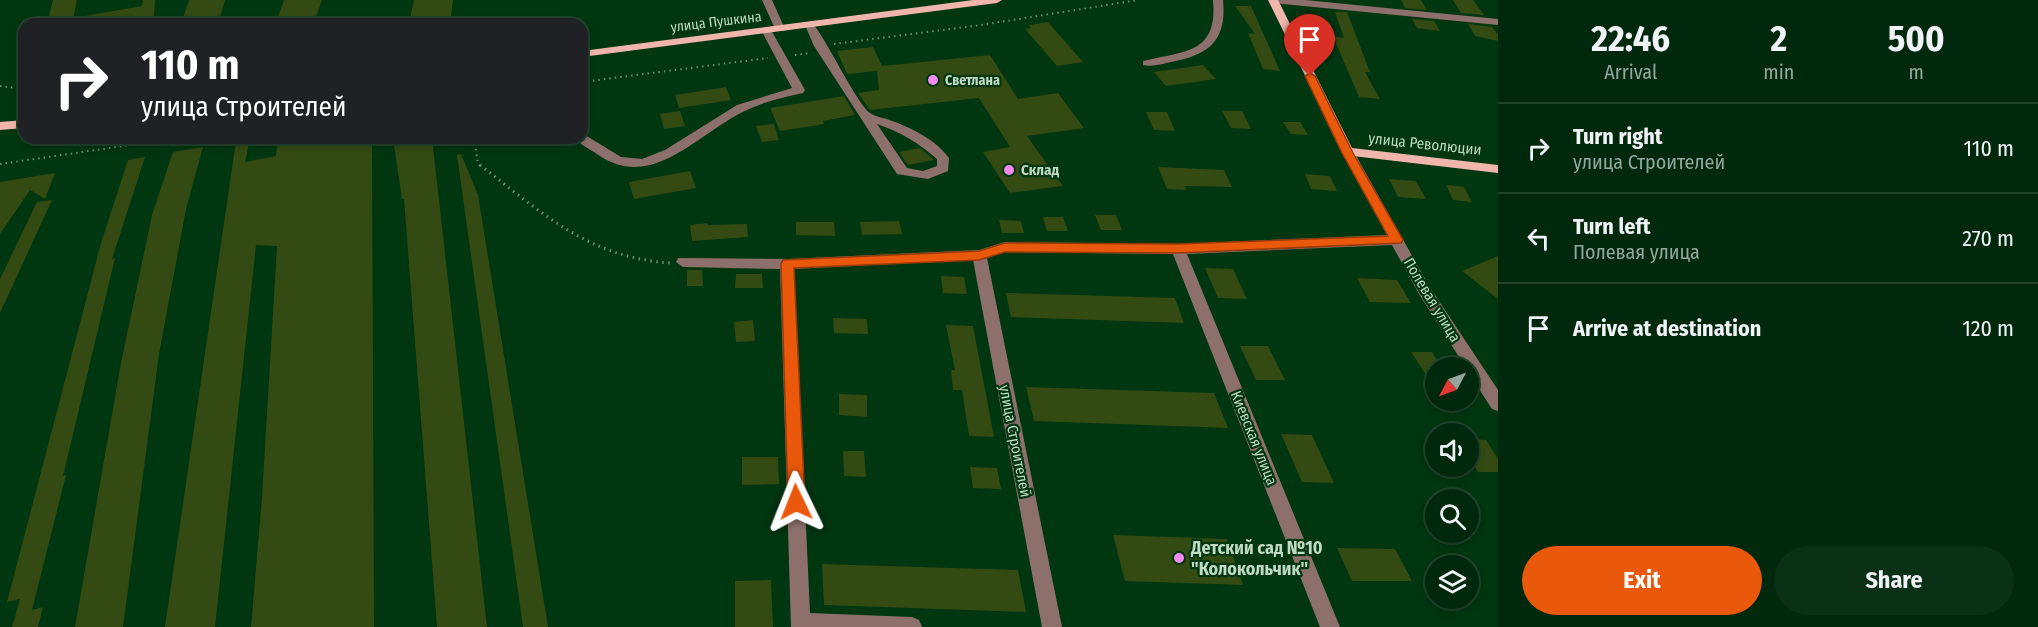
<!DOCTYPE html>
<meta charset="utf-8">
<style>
:root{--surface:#00280c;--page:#0a3015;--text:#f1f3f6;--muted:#95a69d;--line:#22442d;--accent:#ea580c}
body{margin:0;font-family:"Fira Sans Condensed",sans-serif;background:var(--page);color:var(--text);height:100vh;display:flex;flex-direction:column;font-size:22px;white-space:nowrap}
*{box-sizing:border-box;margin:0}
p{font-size:20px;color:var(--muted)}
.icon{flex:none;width:33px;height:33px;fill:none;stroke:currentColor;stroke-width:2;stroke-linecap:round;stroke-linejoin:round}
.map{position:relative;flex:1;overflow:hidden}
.side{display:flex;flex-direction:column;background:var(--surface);width:540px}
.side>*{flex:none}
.hud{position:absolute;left:18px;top:18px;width:570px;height:126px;border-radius:18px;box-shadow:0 3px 9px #0003,0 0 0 2px var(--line);background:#202124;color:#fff;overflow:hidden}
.needle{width:39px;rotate:229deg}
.controls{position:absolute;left:1425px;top:357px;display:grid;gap:12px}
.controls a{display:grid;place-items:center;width:54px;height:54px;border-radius:50%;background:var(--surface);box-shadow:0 3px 9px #0003,0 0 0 2px var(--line);font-size:30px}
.pin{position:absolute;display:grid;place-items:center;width:51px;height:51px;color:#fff;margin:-62px -26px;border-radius:50% 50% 50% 0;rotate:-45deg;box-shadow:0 0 6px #0007}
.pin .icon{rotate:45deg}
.me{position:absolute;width:66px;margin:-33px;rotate:358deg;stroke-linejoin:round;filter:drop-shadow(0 0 4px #0008)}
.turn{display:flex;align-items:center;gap:21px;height:126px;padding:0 24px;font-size:27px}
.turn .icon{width:78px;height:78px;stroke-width:2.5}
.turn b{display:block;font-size:42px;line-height:51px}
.eta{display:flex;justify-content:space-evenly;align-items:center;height:102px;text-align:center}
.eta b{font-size:36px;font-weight:700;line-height:42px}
.cta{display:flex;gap:12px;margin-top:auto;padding:12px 24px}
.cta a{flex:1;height:69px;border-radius:36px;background:var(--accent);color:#fff;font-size:24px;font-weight:700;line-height:69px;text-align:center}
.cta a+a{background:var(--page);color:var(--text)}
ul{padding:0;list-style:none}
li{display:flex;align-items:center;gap:18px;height:90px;padding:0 24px;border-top:2px solid var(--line)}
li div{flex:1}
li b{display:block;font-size:22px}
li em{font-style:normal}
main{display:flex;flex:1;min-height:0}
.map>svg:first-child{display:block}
</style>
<main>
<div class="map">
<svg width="1498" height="627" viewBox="0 0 1498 627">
<rect width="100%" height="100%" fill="#003610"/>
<path fill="#344a13" d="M53,0H77L72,24H47Z
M143,0H155L154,17L140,20V24H79V17L142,6Z
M189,0H225L218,24H181Z
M284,0H322L316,17L277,20Z
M414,0H453L450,24H409Z
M1401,0H1421L1427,10L1405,8Z
M1453,0H1473L1484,15L1461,13Z
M1235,6H1251L1280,71L1263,69L1248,33L1255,34Z
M1335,12H1347L1370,72H1365L1380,99L1359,97L1333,36L1344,38Z
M1412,19L1434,21L1440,31L1417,28Z
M1048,22L1083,62L1057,66L1025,29L1031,28L1029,25Z
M1468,24L1492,27L1498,35V41L1475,36Z
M873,47L882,66L990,55L1018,99L1058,93L1084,128L1027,136L1063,186L1010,193L983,152L1010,147L979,98L870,110L858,93L879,90L877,71L847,74L837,51Z
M1203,65L1216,79L1166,86L1154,72Z
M726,87L731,100L679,108L675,95Z
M844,96L855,115L823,121L824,124L780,131L770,108Z
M680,111L685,126L664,129L660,114Z
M1222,111H1242L1251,129L1231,128Z
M1146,112H1167L1175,131L1154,130Z
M1283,122H1300L1308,135L1291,134Z
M774,124L779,140L762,142L756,126Z
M278,138H372L374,627H251L262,497L277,246L256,245L215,627H165L236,141L250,139L245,162L276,156Z
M393,138H432L487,627H437L404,199H402Z
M203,147L186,209L159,354L123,627H75L121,363L152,215L173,152Z
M920,148L934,160L908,165L899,152Z
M461,154L478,195L548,627H523L457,155Z
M145,157L112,259L115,258L63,476L66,475L32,610L43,607L38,627H12L20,599L7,602L101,243L128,160Z
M1158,167L1224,170L1232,187L1185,186L1186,190L1167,189Z
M690,171L696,188L634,199L629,182Z
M55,173L45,199L30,190L0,234V182Z
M1305,174L1330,176L1337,191L1311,189Z
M1389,179L1416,181L1426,199L1398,197Z
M1446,185L1464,187L1472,202L1453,200Z
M52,200L0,313V279L37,202Z
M1095,215H1116L1122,230H1101Z
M1043,217H1063L1068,231H1047Z
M999,220L1021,221L1024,233H1002Z
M899,221L902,234L862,235L860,222Z
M796,222H834L835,236L796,235Z
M707,223L708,225L747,224L748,237L692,241L690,225Z
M1498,256V299L1462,271Z
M1205,268L1233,269L1247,299L1218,298Z
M687,270H702L703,286H687Z
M736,274H762L763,288H735Z
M941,276L964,277L967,294L943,293Z
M1357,278L1397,280L1411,303L1370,302Z
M1006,293L1175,298L1184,323L1011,317Z
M833,318L867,319L868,334L834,333Z
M753,320L755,341L736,342L734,322Z
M946,325L973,326L994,437L969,436L962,390H953L951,370H955Z
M1240,346H1268L1285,380H1256Z
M1411,352H1432L1442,368H1436V390Z
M1026,387L1214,393L1228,428L1034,421Z
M839,394L867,395V417L839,415Z
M1281,434L1312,435L1334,483L1302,482Z
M1468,439L1486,440L1498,459V472H1478L1468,457Z
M843,451H864L866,477L844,476Z
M742,457H778L779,484L742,485Z
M970,467L997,468L1001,489L973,488Z
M1113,535L1227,539L1243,585L1125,581Z
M1337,548L1395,549L1412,581H1352Z
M822,564L1018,570L1026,612L824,605Z
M771,580L773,627H735V581Z"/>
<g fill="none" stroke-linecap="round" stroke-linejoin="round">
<path stroke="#699072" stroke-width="2" stroke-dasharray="1.5 4" stroke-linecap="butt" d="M834,44L981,25L1138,0
M795,55L809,53
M582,82L768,58
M0,86L24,89
M474,138L478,164L482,167
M0,164L178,138"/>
<path stroke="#699072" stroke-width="3" stroke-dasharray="1.5 4.5" stroke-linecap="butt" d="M480,165C542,213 589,258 671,263"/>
<path fill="#8d706c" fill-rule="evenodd" d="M762,0H772L785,29L784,31H776Z
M1213,0H1223C1227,41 1209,55 1171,62C1162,64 1152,67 1143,65V61C1184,51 1218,54 1213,0Z
M1268,0H1305L1498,19V25L1273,3Z
M810,22C820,25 855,102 870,113C875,117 886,118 892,121C912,128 936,140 949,158L948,171L928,179L897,174L814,46L805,25ZM877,124C900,132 919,143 937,159V166L923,171L907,168Z
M766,27L771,30L805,90L803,93C781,98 758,103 737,115C693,139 649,191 597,154C590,149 580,145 575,138H582V134L585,135L621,157L642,159L665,150L737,105L792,88L761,30Z
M1348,148L1354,152L1429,286L1498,390V411L1492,409L1468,372V368H1466L1419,294L1392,245L1187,254L1340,627H1320L1173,254L1005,252L987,258L1062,627H1042L973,260L794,269L810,613L912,617L919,620L922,627H791L780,269L683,267L676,262L678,258L787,259L979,250L1005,242L1178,244L1387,235L1342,152Z"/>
<path fill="#f0b5ab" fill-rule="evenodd" d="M973,0H1002L997,3L582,57V51Z
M1268,0H1278L1352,148L1498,165V173L1344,155Z
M24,120V128L0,130V122Z"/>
</g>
<path fill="#ea580c" stroke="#983908" stroke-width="1.5" d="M1310,73L1315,76L1353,153L1403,240L1401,243L1178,253L1005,252L979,260L794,268L805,502L802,508L796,510L791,508L788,502L781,264L783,260L979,251L1005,243L1178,244L1388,236L1342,153L1305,76Z"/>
<g fill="#f489f0" stroke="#003610" stroke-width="2">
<circle cx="933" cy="80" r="6"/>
<circle cx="1009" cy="170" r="6"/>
<circle cx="1179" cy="558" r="6"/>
</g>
<g text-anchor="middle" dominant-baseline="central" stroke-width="4.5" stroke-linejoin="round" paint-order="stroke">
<g font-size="14" fill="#c0dac3" stroke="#003610">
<text transform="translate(716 22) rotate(-7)">улица Пушкина</text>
</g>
<g font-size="14" font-weight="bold" fill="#c0dac3" stroke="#003610" text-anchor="start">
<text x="945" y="80">Светлана</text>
</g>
<g font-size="15" fill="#c0dac3" stroke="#003610">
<text transform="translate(1425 144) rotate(6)">улица Революции</text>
<text transform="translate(1432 300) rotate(59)">Полевая улица</text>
<text transform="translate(1254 438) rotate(68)">Киевская улица</text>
<text transform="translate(1015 441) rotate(79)">улица Строителей</text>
</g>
<g font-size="15" font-weight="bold" fill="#c0dac3" stroke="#003610" text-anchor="start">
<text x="1021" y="170">Склад</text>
</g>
<g font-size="18" font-weight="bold" fill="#c0dac3" stroke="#003610" text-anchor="start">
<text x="1191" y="548">Детский сад №10<tspan x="1191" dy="21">"Колокольчик"</tspan></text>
</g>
</g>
</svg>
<div class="controls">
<a><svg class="needle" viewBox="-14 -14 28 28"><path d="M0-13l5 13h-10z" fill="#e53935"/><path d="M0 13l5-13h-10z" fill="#95a69d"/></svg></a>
<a><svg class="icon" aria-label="sound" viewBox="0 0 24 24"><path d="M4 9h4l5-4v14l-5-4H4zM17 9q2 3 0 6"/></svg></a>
<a><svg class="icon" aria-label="search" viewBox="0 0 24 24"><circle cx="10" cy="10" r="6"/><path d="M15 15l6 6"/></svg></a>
<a><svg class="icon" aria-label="layers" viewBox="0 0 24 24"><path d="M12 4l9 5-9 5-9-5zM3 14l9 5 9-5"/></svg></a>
</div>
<div class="pin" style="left:1310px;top:76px;background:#d93025"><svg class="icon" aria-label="arrive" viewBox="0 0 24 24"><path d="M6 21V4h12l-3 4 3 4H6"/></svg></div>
<svg class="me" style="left:796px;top:502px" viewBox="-20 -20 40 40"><path d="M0-17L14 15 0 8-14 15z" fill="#ea580c" stroke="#fff" stroke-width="4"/></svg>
<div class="hud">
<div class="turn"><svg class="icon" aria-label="right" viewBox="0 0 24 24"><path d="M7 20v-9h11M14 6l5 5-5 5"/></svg><div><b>110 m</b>улица Строителей</div></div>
</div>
</div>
<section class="side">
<div class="eta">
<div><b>22:46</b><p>Arrival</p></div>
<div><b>2</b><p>min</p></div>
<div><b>500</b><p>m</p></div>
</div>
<ul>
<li><svg class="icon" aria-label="right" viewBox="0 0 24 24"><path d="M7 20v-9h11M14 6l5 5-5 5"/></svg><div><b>Turn right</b><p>улица Строителей</p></div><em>110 m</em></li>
<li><svg class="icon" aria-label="left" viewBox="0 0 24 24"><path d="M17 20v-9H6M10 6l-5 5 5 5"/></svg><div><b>Turn left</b><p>Полевая улица</p></div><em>270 m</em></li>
<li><svg class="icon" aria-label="arrive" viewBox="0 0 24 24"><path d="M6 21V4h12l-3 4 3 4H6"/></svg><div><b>Arrive at destination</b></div><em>120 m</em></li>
</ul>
<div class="cta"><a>Exit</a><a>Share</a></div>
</section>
</main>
